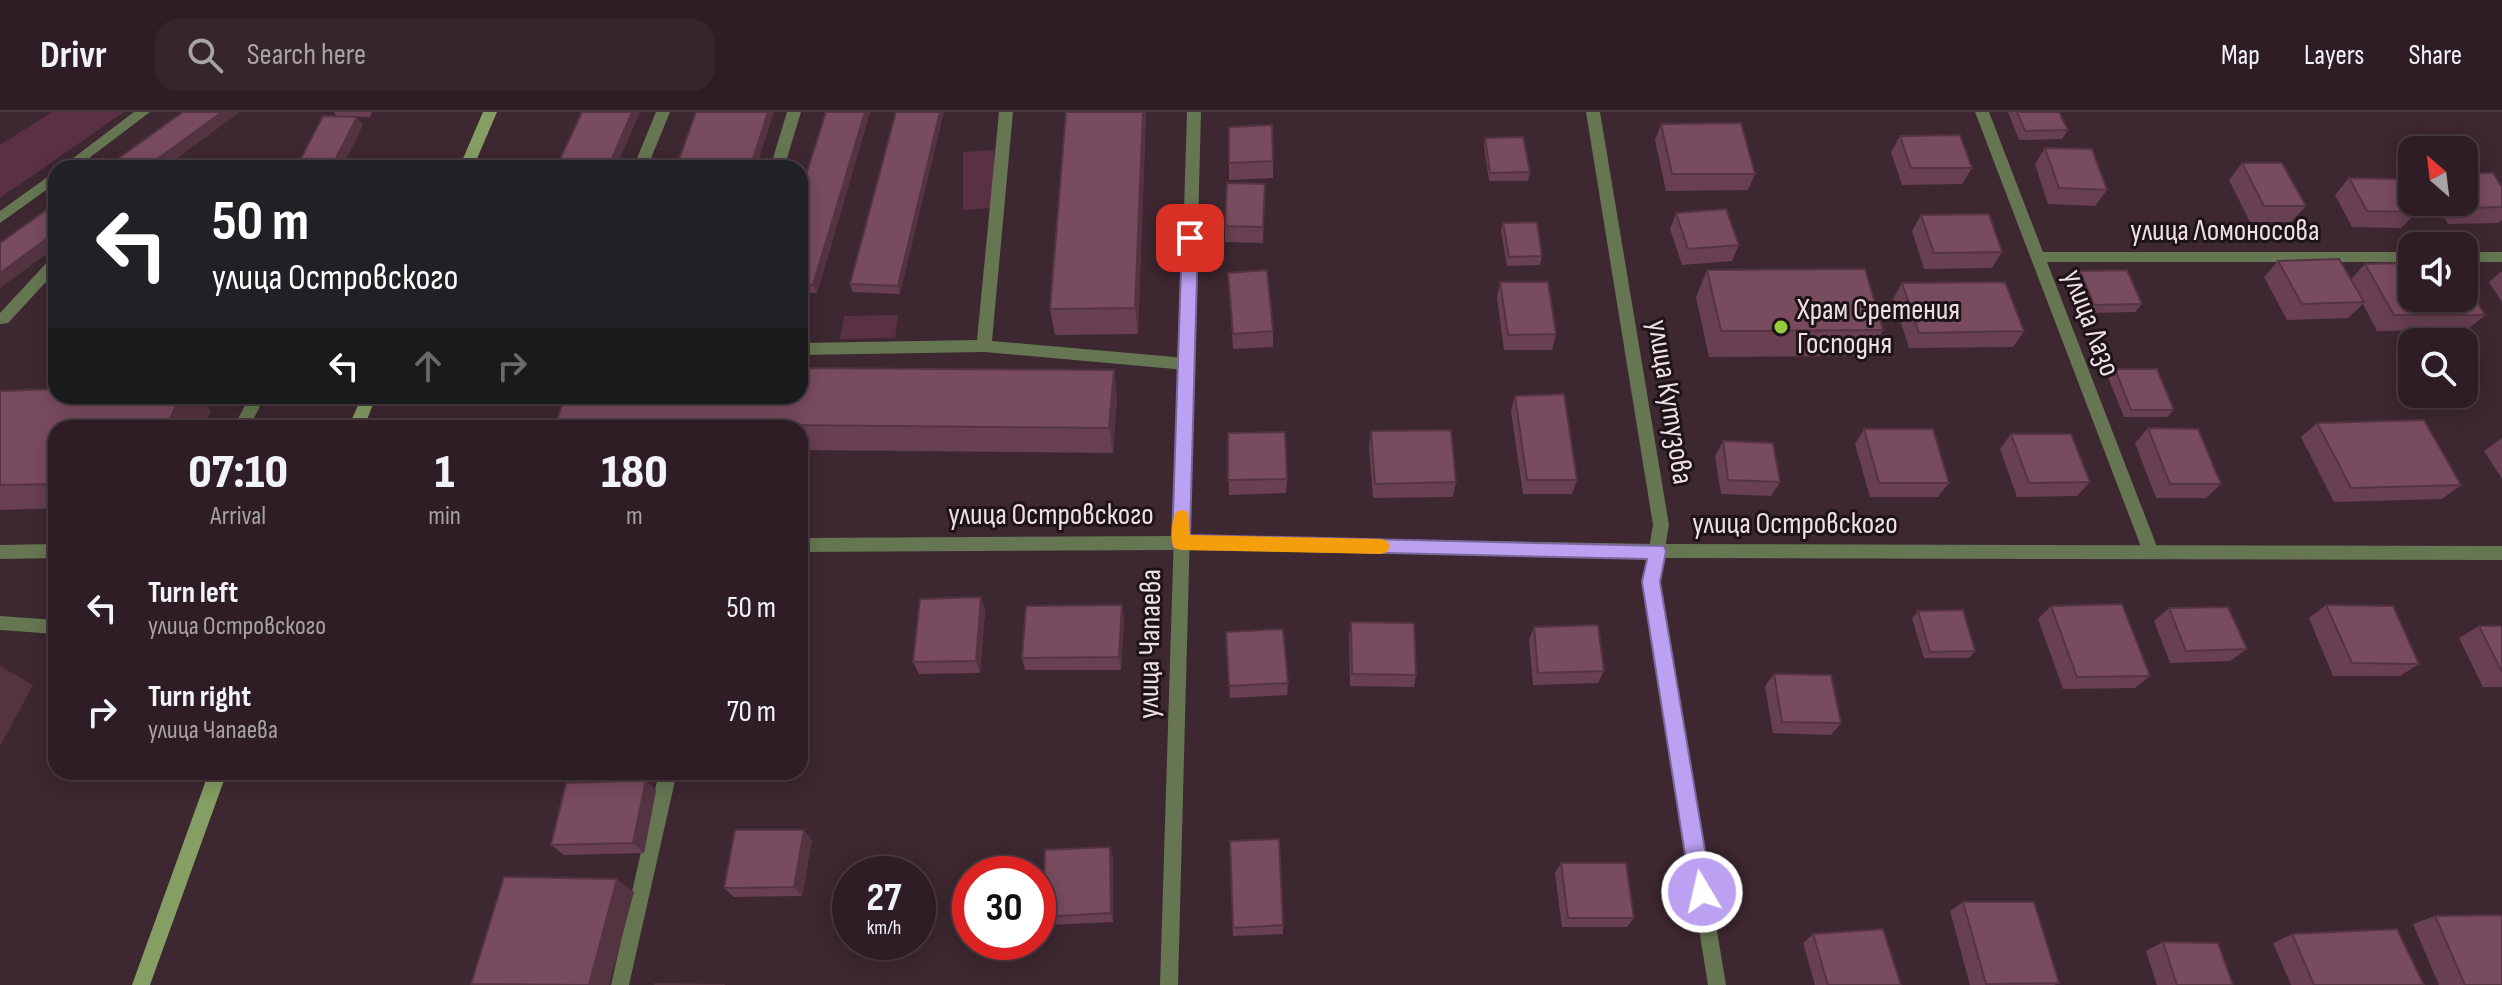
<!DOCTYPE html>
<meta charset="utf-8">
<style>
:root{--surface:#2e1d24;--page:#36262c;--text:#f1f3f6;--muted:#a7a2a6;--line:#493b41}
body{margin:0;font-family:"Sofia Sans Condensed",sans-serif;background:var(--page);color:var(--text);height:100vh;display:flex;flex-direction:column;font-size:30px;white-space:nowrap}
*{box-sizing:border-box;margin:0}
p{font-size:26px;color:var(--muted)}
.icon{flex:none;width:44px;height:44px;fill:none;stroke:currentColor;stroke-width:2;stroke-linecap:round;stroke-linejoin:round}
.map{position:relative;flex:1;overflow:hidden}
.details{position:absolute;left:48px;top:308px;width:760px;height:360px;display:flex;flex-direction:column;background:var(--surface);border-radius:24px;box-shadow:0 4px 20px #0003,0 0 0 2px var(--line)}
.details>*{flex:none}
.guide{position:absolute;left:48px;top:48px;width:760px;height:244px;border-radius:24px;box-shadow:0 4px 20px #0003,0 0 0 2px var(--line);background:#202124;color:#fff;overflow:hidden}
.needle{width:52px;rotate:332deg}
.buttons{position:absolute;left:2398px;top:24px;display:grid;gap:16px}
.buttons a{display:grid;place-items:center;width:80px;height:80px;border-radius:16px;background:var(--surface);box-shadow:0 4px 20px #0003,0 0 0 2px var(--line);font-size:40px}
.speed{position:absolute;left:832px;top:744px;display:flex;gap:16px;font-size:40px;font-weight:700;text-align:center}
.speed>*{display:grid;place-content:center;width:104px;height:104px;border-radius:50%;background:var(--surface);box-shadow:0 4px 20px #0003,0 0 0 2px var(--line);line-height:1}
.speed small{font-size:20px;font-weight:400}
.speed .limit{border:12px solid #d22;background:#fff;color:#111}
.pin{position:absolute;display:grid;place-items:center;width:68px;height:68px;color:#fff;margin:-34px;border-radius:16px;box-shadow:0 4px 12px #0006}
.me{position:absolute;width:88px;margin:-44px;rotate:351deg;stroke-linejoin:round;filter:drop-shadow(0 0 6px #0008)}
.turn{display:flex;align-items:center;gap:28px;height:168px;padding:0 32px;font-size:36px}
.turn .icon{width:104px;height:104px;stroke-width:2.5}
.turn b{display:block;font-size:56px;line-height:68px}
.lanes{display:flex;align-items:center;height:76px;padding:0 32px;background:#0003;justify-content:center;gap:40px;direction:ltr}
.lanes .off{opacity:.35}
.eta{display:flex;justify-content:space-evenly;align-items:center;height:136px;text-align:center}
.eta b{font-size:48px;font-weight:800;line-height:56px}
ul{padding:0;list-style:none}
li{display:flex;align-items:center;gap:24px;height:104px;padding:0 32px}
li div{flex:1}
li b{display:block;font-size:30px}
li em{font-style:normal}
header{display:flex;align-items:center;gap:48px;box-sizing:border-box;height:112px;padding:0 40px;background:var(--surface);border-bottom:2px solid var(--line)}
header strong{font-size:38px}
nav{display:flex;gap:44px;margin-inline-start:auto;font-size:28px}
.search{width:560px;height:72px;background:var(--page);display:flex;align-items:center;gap:20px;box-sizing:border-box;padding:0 28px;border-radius:24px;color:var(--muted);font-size:30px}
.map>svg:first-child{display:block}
</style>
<header>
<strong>Drivr</strong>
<div class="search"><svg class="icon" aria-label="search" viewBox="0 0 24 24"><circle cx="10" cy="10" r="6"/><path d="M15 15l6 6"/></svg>Search here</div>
<nav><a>Map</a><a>Layers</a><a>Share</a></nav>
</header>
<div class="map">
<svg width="2502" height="873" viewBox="0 0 2502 873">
<rect width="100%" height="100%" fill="#3d2730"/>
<path fill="#5a3142" d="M52,0H124L0,86V33Z
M994,38V96L963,98V40Z
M898,203L895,226L840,227L844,204Z"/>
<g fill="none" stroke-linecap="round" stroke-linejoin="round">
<path fill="#667652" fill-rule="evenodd" d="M134,0H150L76,56H60Z
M656,0H670L647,56H633Z
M787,0H801L784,56H770Z
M999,0H1013L992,229L1186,246L1191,248L1193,252L1191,256L1186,258L984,240L800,243V231L977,228Z
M56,59V71L0,111V99Z
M56,145V159L8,211L0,212V201L51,146Z
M250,284H265L249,316H233Z
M56,432V446L0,447V433Z
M0,504L56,508V522L0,518Z"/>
<path fill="#667652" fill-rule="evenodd" d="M1187,0H1201L1178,873H1160Z
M1586,0H1600L1669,413L1659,470L1726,873H1708L1643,470L1653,413Z
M1975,0H1989L2043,140H2412V150H2047L2159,440L2157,445L2151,447L2145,445L2143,440Z
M2464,140H2502V150H2464Z
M659,660H677L629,873H611Z"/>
<path fill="#667652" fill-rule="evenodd" d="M1181,424L1657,432L2502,434V448L1657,446L1181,438L800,440V426Z"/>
<path fill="#859e64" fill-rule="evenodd" d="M483,0H497L473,56H459Z
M362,284H376L364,316H348Z
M209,660H227L150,873H132Z"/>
</g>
<path fill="#684051" d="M334,0H372L370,5L336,4Z
M826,0H870L817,181H800V82Z
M896,0L900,182L853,180L850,172Z
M1146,0L1138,222L1055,223L1050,197Z
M2008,0H2059L2068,18L2062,27L2019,28Z
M1661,12L1755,62L1748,78L1666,79L1655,28Z
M1229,15L1273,49V66L1229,68Z
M1900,24L1972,56L1962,72L1902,73L1891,40Z
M1485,26L1530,60L1528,69H1489L1484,34Z
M2045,36L2107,78L2095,94L2048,92L2035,52Z
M2242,51L2306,94L2291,110H2250L2229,68Z
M2349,66L2417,100L2401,116L2352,115L2335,83Z
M1265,72L1263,131L1225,130V114Z
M2502,75V108L2498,111L2448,112L2435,90H2464Z
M1676,101L1739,133L1732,149L1682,153L1670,117Z
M1921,103L2002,140L1992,156L1924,157L1912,119Z
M1503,111L1542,144L1540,153L1507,154L1501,119Z
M2278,149L2351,167L2365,152L2485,203L2467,218L2377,219L2363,192L2348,206L2287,208L2264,165Z
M1707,158L1883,218L1868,244L1709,245L1696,185Z
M2080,159L2142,192L2135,200L2088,201L2074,167Z
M2502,159V190L2489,170Z
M1228,161L1273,219V235L1233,237Z
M1500,170L1556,222L1552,238H1504L1497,186Z
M1902,171L2024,219L2013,235L1909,236L1893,187Z
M2115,257L2174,298L2167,305H2124L2108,265Z
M0,279L56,284H196L211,299L56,316V396L0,398Z
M1117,284L1113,341L800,338V316H559L556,311Z
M1515,284L1577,368L1572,382H1523L1511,299Z
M2317,311L2461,373L2442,387L2334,390L2301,325Z
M2148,316L2221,372L2206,386H2156L2135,331Z
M1864,317L1949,371L1938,385H1870L1855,332Z
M1371,319L1456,370L1453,385L1373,386L1369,334Z
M1228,321L1287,367L1286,381L1229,383Z
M2011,322L2090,370L2077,384L2017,385L2000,337Z
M2502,326V367L2484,339Z
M1723,329L1780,370L1771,384L1721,382L1715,344Z
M2326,493L2419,552L2400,564H2333L2309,506Z
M2051,494L2150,564L2135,576L2063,577L2038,507Z
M2169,496L2247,537L2230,549L2170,551L2154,509Z
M985,498L980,561L919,562L913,550Z
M1918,499L1975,539L1969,546H1924L1912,506Z
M1124,506L1121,558H1025L1022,546Z
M1351,510L1416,563L1414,575L1350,574L1349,523Z
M2479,514H2502V575H2483L2459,526Z
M1534,515L1604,559L1598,571L1533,573L1529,528Z
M1226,520L1288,571L1287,583L1230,586Z
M1774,562L1841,611L1831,623L1773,621L1765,574Z
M656,678L644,741L564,743L551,733Z
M812,728L802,784L734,785L724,776Z
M1230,729L1283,813V822L1233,824Z
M1110,735L1113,745V810L1047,813L1043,805Z
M1561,751L1634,806L1627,815H1562L1555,761Z
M1963,790L2059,871L2054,873H1970L1950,799Z
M2435,804L2502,873H2439L2413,812Z
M1813,822L1901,873H1815L1803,831Z
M2292,822L2424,873H2291L2273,831Z
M2163,830L2233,873H2157L2146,839Z"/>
<path fill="#553442" d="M222,0H240L164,56H145Z
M632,0H640L616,56H608Z
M768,0H774L756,56H750Z
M865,0H870L817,181L813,173Z
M940,0H944L900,182L898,174Z
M1143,0H1146L1138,222L1135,196Z
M357,5L363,13L342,56H331Z
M56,120V135L0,176V161Z
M1114,258L1117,284L1113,341L1109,316Z
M180,284H196L211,299L204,316H166Z
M981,485L985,498L980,561L976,549Z
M1122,493L1124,506L1121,558L1119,545Z
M0,554L33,573L0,634Z
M646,668L656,678L644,741L633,731Z
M804,718L812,728L802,784L794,775Z
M1110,735L1113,745V810L1111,801Z
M617,767L634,780L609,873H589Z"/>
<path fill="#794b5e" stroke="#553442" stroke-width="2" d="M183,0H222L145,56H105Z
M582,0H632L608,56H556Z
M696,0H768L750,56H676Z
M826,0H865L813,173L800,172V82Z
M896,0H940L898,174L850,172Z
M1066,0H1143L1135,196L1050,197Z
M2017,0H2059L2068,18L2025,19Z
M323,4L357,5L331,56H296Z
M1741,11L1755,62H1672L1661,12Z
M1272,13L1273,49L1229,51V15Z
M1960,23L1972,56H1911L1900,24Z
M1523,25L1530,60L1490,61L1485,26Z
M2045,36L2092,37L2107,78L2059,76Z
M2242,51H2282L2306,94H2264Z
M2464,61H2493L2502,75V95L2465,96L2461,90H2464Z
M2349,66L2399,67L2417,100L2367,99Z
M1227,71L1265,72L1263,115L1225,114Z
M56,91V120L0,161V131Z
M1726,97L1739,133L1688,137L1676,101Z
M1989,102L2002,140L1934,141L1921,103Z
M1537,110L1542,144L1509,145L1503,111Z
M2339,147L2364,190L2302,192L2278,149Z
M2412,151V186H2464V168L2485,203H2394L2365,152Z
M1865,157L1883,218L1721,219L1707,158Z
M1267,158L1273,219L1233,222L1228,161Z
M2127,158L2142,192L2094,193L2080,159Z
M1500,170H1548L1556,222L1508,223Z
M2005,170L2024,219L1919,221L1902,171Z
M800,256L1114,258L1109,316L556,311L565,284H800Z
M2115,257H2157L2174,298H2131Z
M56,277V284H180L166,316H56V372L0,373V279Z
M1564,282L1577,368H1527L1515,284Z
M2424,308L2461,373L2351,376L2317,311Z
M2148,316L2198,317L2221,372H2170Z
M1864,317H1933L1949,371H1879Z
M1451,318L1456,370L1375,372L1371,319Z
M1285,320L1287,367L1228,368V321Z
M2011,322H2071L2090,370L2029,371Z
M1723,329L1773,331L1780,370L1728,368Z
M981,485L976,549L913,550L920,487Z
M2122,492L2150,564L2077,565L2051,494Z
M1122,493L1119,545L1022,546L1026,494Z
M2326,493L2393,494L2419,552L2352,551Z
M2228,495L2247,537L2186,539L2169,496Z
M1963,498L1975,539L1930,540L1918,499Z
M1351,510L1414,511L1416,563L1352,562Z
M1598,513L1604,559L1538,561L1534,515Z
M2479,514H2502V560Z
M1283,517L1288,571L1229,574L1226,520Z
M1774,562L1831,563L1841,611L1782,610Z
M646,668L633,731L551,733L566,671Z
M735,718H804L794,775L724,776Z
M1279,727L1283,813L1233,816L1230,729Z
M1110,735L1111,801L1043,805L1045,738Z
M1561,751H1626L1634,806H1568Z
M504,765L617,767L589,873L471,872Z
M1963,790H2034L2059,871L1986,872Z
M2502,803V873H2465L2435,804Z
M1883,817L1901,873H1828L1813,822Z
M2397,817L2424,873H2314L2292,822Z
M2163,830L2218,831L2233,873H2177Z
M655,872L725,873H655Z"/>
<path fill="#bca0f2" stroke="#7a689d" stroke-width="2" d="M1190,120L1198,126L1190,423L1664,434L1666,439L1660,470L1712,780L1709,787L1702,790L1694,787L1691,780L1642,470L1647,447L1174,436L1172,431L1182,126Z"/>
<path fill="#f59e0b" d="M1182,398L1188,400L1190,423L1381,427L1387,429L1390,434L1387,440L1381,442L1181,438L1174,436C1170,427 1171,410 1176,400Z"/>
<circle fill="#96cc3a" stroke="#1e1418" stroke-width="3" cx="1781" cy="215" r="8"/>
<g text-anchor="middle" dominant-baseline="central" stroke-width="6" stroke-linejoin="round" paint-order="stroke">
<g font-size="30" fill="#efe0e6" stroke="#1e1418">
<text x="2225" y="119">улица Ломоносова</text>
<text transform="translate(2091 211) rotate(69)">улица Лазо</text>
<text transform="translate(1670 290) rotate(81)">улица Кутузова</text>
<text x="1051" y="403">улица Островского</text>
<text x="1795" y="412">улица Островского</text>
<text transform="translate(1150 532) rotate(-89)">улица Чапаева</text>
</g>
<g font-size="30" fill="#efe0e6" stroke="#1e1418" text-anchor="start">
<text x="1797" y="198">Храм Сретения<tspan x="1797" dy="34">Господня</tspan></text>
</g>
</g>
</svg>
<div class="buttons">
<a><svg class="needle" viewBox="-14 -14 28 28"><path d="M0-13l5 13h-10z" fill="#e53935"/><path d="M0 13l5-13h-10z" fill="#a7a2a6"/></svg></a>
<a><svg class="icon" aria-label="sound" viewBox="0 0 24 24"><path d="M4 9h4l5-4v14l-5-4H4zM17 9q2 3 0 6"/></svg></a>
<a><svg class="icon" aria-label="search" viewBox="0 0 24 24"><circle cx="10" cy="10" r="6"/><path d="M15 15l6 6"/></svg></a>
</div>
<div class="speed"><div>27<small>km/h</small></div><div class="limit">30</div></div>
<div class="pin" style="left:1190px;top:126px;background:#d93025"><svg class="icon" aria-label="arrive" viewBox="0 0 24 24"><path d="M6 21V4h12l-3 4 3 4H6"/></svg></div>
<svg class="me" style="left:1702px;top:780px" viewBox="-20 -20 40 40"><circle r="17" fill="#bca0f2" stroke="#fff" stroke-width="3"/><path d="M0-11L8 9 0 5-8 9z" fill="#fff"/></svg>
<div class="guide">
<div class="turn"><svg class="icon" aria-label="left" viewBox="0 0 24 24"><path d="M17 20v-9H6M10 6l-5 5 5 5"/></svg><div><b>50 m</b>улица Островского</div></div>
<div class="lanes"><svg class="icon" aria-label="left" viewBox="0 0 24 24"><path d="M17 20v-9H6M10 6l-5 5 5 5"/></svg><svg class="icon off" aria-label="ahead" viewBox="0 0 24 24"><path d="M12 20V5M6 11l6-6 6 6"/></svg><svg class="icon off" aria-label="right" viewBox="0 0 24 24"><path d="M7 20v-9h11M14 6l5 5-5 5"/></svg></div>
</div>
<section class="details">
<div class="eta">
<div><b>07:10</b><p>Arrival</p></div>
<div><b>1</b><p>min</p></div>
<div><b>180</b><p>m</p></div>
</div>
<ul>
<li><svg class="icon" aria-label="left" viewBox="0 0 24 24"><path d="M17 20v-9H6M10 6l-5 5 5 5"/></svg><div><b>Turn left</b><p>улица Островского</p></div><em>50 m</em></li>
<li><svg class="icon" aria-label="right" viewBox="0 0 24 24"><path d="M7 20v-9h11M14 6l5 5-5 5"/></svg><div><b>Turn right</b><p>улица Чапаева</p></div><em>70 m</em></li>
</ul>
</section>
</div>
